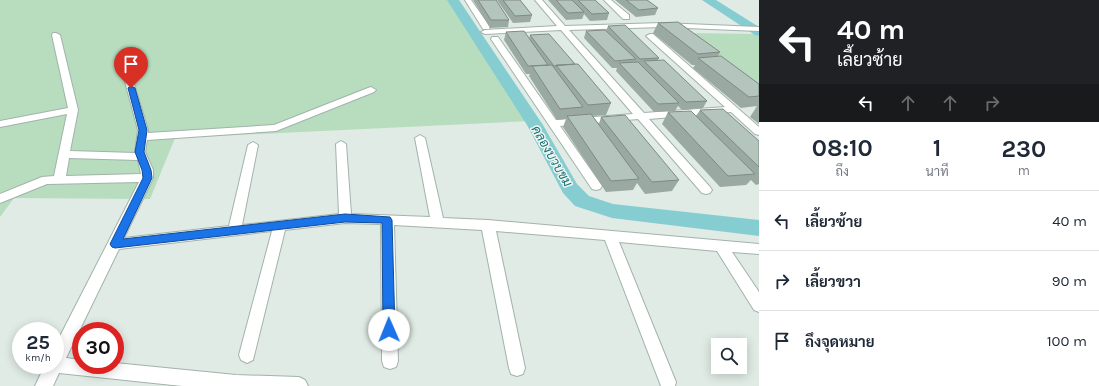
<!DOCTYPE html>
<html lang="th">
<meta charset="utf-8">
<style>
:root{--surface:#fff;--page:#f6f6f7;--text:#1f2937;--muted:#747a83;--line:#e0e1e3}
body{margin:0;font-family:Karla,Sarabun,sans-serif;background:var(--page);color:var(--text);height:100vh;display:flex;flex-direction:column;font-size:15px;white-space:nowrap}
*{box-sizing:border-box;margin:0}
p{font-size:13px;color:var(--muted)}
.icon{flex:none;width:22px;height:22px;fill:none;stroke:currentColor;stroke-width:2;stroke-linecap:round;stroke-linejoin:round}
.map{position:relative;flex:1;overflow:hidden}
.details{display:flex;flex-direction:column;background:var(--surface);width:340px}
.details>*{flex:none}
.guide{background:#202124;color:#fff;overflow:hidden}
.buttons{position:absolute;left:711px;top:338px;display:grid;gap:8px}
.buttons a{display:grid;place-items:center;width:36px;height:36px;border-radius:0px;background:var(--surface);box-shadow:0 2px 10px #0003;font-size:20px}
.speed{position:absolute;left:12px;top:322px;display:flex;gap:8px;font-size:20px;font-weight:700;text-align:center}
.speed>*{display:grid;place-content:center;width:52px;height:52px;border-radius:50%;background:var(--surface);box-shadow:0 2px 10px #0003;line-height:1}
.speed small{font-size:10px;font-weight:400}
.speed .limit{border:6px solid #d22;background:#fff;color:#111}
.pin{position:absolute;display:grid;place-items:center;width:34px;height:34px;color:#fff;margin:-41px -17px;border-radius:50% 50% 50% 0;rotate:-45deg;box-shadow:0 0 4px #0007}
.pin .icon{rotate:45deg}
.me{position:absolute;width:44px;margin:-22px;rotate:359deg;stroke-linejoin:round;filter:drop-shadow(0 0 3px #0008)}
.turn{display:flex;align-items:center;gap:14px;height:84px;padding:0 12px;font-size:18px}
.turn .icon{width:52px;height:52px;stroke-width:2.5}
.turn b{display:block;font-size:28px;line-height:34px}
.lanes{display:flex;align-items:center;height:38px;padding:0 12px;background:#0003;justify-content:center;gap:20px;direction:ltr}
.lanes .off{opacity:.35}
.eta{display:flex;justify-content:space-evenly;align-items:center;height:68px;text-align:center}
.eta b{font-size:24px;font-weight:700;line-height:28px}
ul{padding:0;list-style:none}
li{display:flex;align-items:center;gap:12px;height:60px;padding:0 12px;border-top:1px solid var(--line)}
li div{flex:1}
li b{display:block;font-size:15px}
li em{font-style:normal}
main{display:flex;flex:1;min-height:0}
.map>svg:first-child{display:block}
</style>
<main>
<div class="map">
<svg width="759" height="386" viewBox="0 0 759 386">
<rect width="100%" height="100%" fill="#dfebe4"/>
<path fill="#b7dcbe" d="M0,0H449L530,121L175,138L150,199L14,198L0,217Z
M687,33L759,34V93Z"/>
<g fill="none" stroke-linecap="round" stroke-linejoin="round">
<path fill="#86cdd1" fill-rule="evenodd" d="M447,0H459L543,125L577,184L589,196L613,204L759,220V236L612,218L575,206L563,193L527,125Z
M702,0H716L759,27V36L755,35Z"/>
<defs>
<path id="street" d="M465,0H471L490,27L489,29H483Z
M535,0H542L565,26L662,23L759,27V31L662,27L569,30L644,113L725,107L646,36L650,34H653L759,127V135L755,134L731,112L649,119L710,187L712,190L710,193L706,194L702,193L638,119L560,126L602,186L600,189L596,190L592,189L491,39L492,37H498L556,120L633,114L561,30L485,34L481,32L485,30L557,26Z
M604,0H611L629,15V19H623Z
M53,33H56L60,35L78,110L70,151L135,153L138,130L123,74L127,71L131,74L148,130V133L274,125L368,88L371,87L376,90L374,92L276,131L147,140L145,152L153,170V178L124,238L229,226L248,145L253,142L258,145L242,225L339,214L336,144L341,141L346,144L351,214L430,217L415,138L420,135L425,138L443,218L488,220L759,244V254L732,252L759,292V312L754,310L717,251L619,242L676,382L675,386H661L605,240L496,231L525,368L523,374L517,376L511,374L509,368L482,230L394,225L398,361L396,367L390,369L384,367L382,361L381,224L345,223L285,230L253,360L247,363L241,360L239,355L272,231L119,249L66,358L81,360V365H115V363L236,375L299,377L305,380L308,386H182L59,373L53,386H35L45,365H55V346L139,182L47,184L0,203V194L42,177L54,176L67,114L0,127V121L68,108L52,35ZM69,158L138,160L141,174L66,176Z"/>
</defs>
<use href="#street" stroke="#a2b3ab" stroke-width="2"/>
<use href="#street" fill="#fff" fill-rule="evenodd"/>
</g>
<path fill="#9ba9a3" d="M473,0H496L509,20L508,27L490,28Z
M497,0H520L532,15L530,22L513,23Z
M548,0H595L609,13L607,20L590,21L584,14L582,19L566,20Z
M615,0H647L658,8L655,15L636,17Z
M658,23L720,52L718,56L759,84V124L750,117L757,106L741,108L693,68L695,65H692L653,33Z
M608,26L659,58L658,60L707,101L703,108L682,110L678,106L675,111L654,112L616,71L617,68H612L584,38L586,31H606Z
M506,32L529,39L530,35L575,64L611,103L606,115L592,116L599,124L601,117L679,180L672,191L645,194L637,183L633,190L606,192L563,127L566,119L557,120L529,76L530,74H526L504,40Z
M700,110L759,141V184L756,185L751,180L746,185L720,187L662,124L668,112L696,116Z"/>
<path fill="#b4c5bd" stroke="#7e8a84" d="M478,0H496L509,20H491Z
M503,0H520L532,15L515,16Z
M556,0H572L584,12L568,13Z
M578,0H595L609,13L592,14Z
M626,0H647L658,8L639,10Z
M678,22L720,52L698,54L658,23Z
M625,25L659,58L640,59L608,26Z
M605,30L636,59L615,61L586,31Z
M524,31L548,65L528,66L506,32Z
M549,34L575,64L554,66L530,35Z
M721,56L759,84V96L749,97L698,58Z
M664,60L707,101L686,102L644,61Z
M638,62L679,103L658,104L619,63Z
M578,64L611,103L588,105L556,65Z
M552,65L583,107L560,109L532,66Z
M723,109L759,141V167L700,110Z
M691,111L755,174L728,176L668,112Z
M591,114L639,179L611,181L567,116Z
M625,115L679,180L652,182L601,117Z"/>
<path fill="#1a73e8" stroke="#114b97" d="M131,86L135,88L147,130L144,152L151,170L152,178L123,239L345,214L390,217L392,220L395,330L394,334L389,335L385,334L383,330L382,223L345,222L115,248L112,247L110,244L143,178L142,170L135,152L139,130L128,88Z"/>
<g text-anchor="middle" dominant-baseline="central" stroke-width="3" stroke-linejoin="round" paint-order="stroke">
<g font-size="13" font-style="italic" fill="#1a7076" stroke="#eff7f2">
<text transform="translate(552 156) rotate(60)">คลองบวบขม</text>
</g>
</g>
</svg>
<div class="buttons">
<a><svg class="icon" aria-label="search" viewBox="0 0 24 24"><circle cx="10" cy="10" r="6"/><path d="M15 15l6 6"/></svg></a>
</div>
<div class="speed"><div>25<small>km/h</small></div><div class="limit">30</div></div>
<div class="pin" style="left:131px;top:88px;background:#d93025"><svg class="icon" aria-label="arrive" viewBox="0 0 24 24"><path d="M6 21V4h12l-3 4 3 4H6"/></svg></div>
<svg class="me" style="left:389px;top:330px" viewBox="-20 -20 40 40"><circle r="19" fill="#fff"/><path d="M0-13L10 11 0 6-10 11z" fill="#1a73e8"/></svg>
</div>
<section class="details">
<div class="guide">
<div class="turn"><svg class="icon" aria-label="left" viewBox="0 0 24 24"><path d="M17 20v-9H6M10 6l-5 5 5 5"/></svg><div><b>40 m</b>เลี้ยวซ้าย</div></div>
<div class="lanes"><svg class="icon" aria-label="left" viewBox="0 0 24 24"><path d="M17 20v-9H6M10 6l-5 5 5 5"/></svg><svg class="icon off" aria-label="ahead" viewBox="0 0 24 24"><path d="M12 20V5M6 11l6-6 6 6"/></svg><svg class="icon off" aria-label="ahead" viewBox="0 0 24 24"><path d="M12 20V5M6 11l6-6 6 6"/></svg><svg class="icon off" aria-label="right" viewBox="0 0 24 24"><path d="M7 20v-9h11M14 6l5 5-5 5"/></svg></div>
</div>
<div class="eta">
<div><b>08:10</b><p>ถึง</p></div>
<div><b>1</b><p>นาที</p></div>
<div><b>230</b><p>m</p></div>
</div>
<ul>
<li><svg class="icon" aria-label="left" viewBox="0 0 24 24"><path d="M17 20v-9H6M10 6l-5 5 5 5"/></svg><div><b>เลี้ยวซ้าย</b></div><em>40 m</em></li>
<li><svg class="icon" aria-label="right" viewBox="0 0 24 24"><path d="M7 20v-9h11M14 6l5 5-5 5"/></svg><div><b>เลี้ยวขวา</b></div><em>90 m</em></li>
<li><svg class="icon" aria-label="arrive" viewBox="0 0 24 24"><path d="M6 21V4h12l-3 4 3 4H6"/></svg><div><b>ถึงจุดหมาย</b></div><em>100 m</em></li>
</ul>
</section>
</main>
